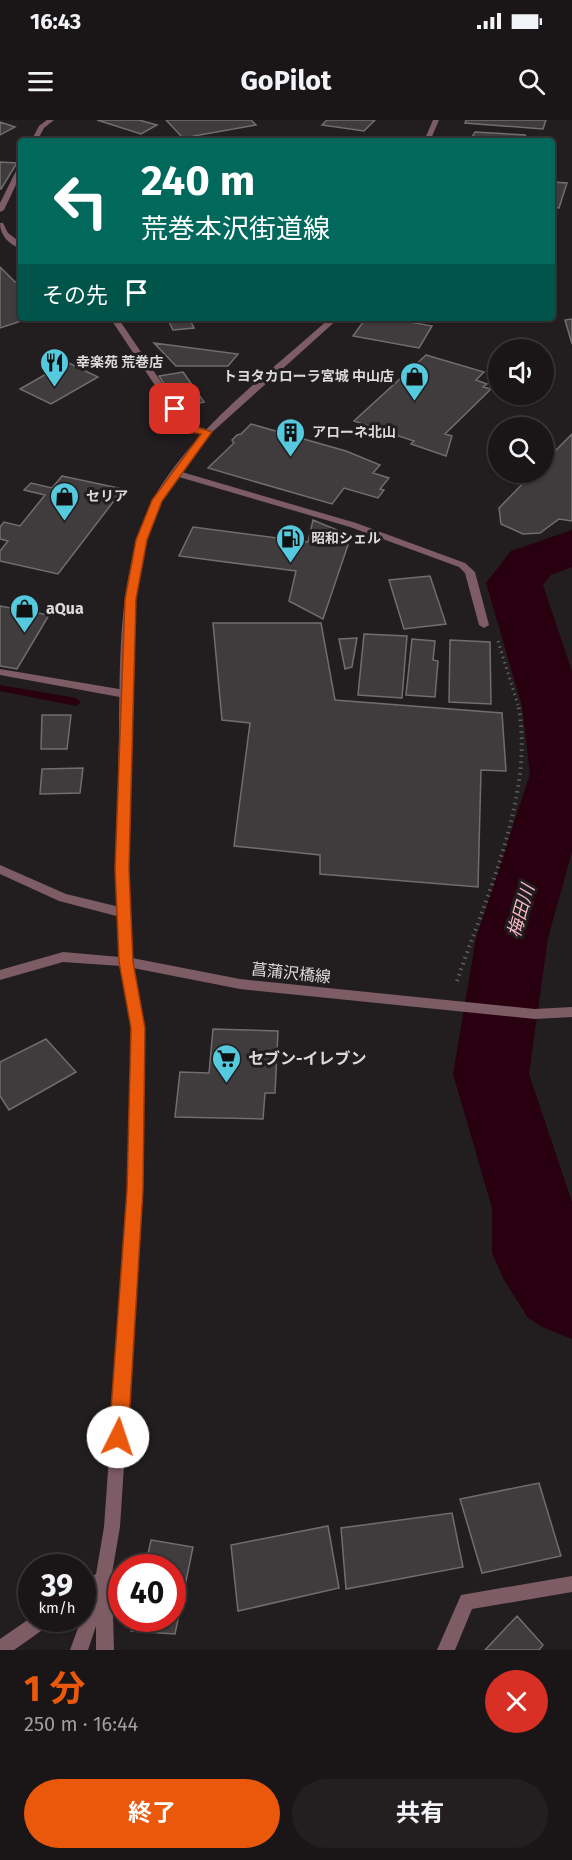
<!DOCTYPE html>
<html lang="ja">
<meta charset="utf-8">
<style>
:root{--surface:#1a1617;--page:#231f20;--text:#f1f3f6;--muted:#9f9fa1;--line:#383536;--accent:#ea580c}
body{margin:0;font-family:"Fira Sans","Noto Sans JP",sans-serif;background:var(--page);color:var(--text);height:100vh;display:flex;flex-direction:column;font-size:22px;white-space:nowrap}
*{box-sizing:border-box;margin:0}
p{font-size:20px;color:var(--muted)}
.icon{flex:none;width:33px;height:33px;fill:none;stroke:currentColor;stroke-width:2;stroke-linecap:round;stroke-linejoin:round}
.map{position:relative;height:1530px;overflow:hidden}
.sheet{display:flex;flex-direction:column;background:var(--surface);flex:1}
.sheet>*{flex:none}
.banner{position:absolute;left:18px;top:18px;width:537px;height:183px;border-radius:6px;box-shadow:0 2px 4px #0004,0 0 0 2px var(--line);background:#00695c;color:#fff;overflow:hidden}
.fabs{position:absolute;left:488px;top:219px;display:grid;gap:12px}
.fabs a{display:grid;place-items:center;width:66px;height:66px;border-radius:50%;background:var(--surface);box-shadow:0 2px 4px #0004,0 0 0 2px var(--line);font-size:30px}
.speed{position:absolute;left:18px;top:1434px;display:flex;gap:12px;font-size:30px;font-weight:700;text-align:center}
.speed>*{display:grid;place-content:center;width:78px;height:78px;border-radius:50%;background:var(--surface);box-shadow:0 2px 4px #0004,0 0 0 2px var(--line);line-height:1}
.speed small{font-size:15px;font-weight:400}
.speed .limit{border:9px solid #d22;background:#fff;color:#111}
.pin{position:absolute;display:grid;place-items:center;width:51px;height:51px;color:#fff;margin:-26px;border-radius:12px;box-shadow:0 3px 9px #0006}
.me{position:absolute;width:66px;margin:-33px;rotate:4deg;stroke-linejoin:round;filter:drop-shadow(0 0 4px #0008)}
.turn{display:flex;align-items:center;gap:21px;height:126px;padding:0 24px;font-size:27px}
.turn .icon{width:78px;height:78px;stroke-width:2.5}
.turn b{display:block;font-size:42px;line-height:51px}
.then{display:flex;align-items:center;height:57px;padding:0 24px;background:#0003;gap:12px;font-size:22px}
.round{display:grid;place-items:center;flex:none;width:63px;height:63px;border-radius:32px;background:var(--page)}
.summary{display:flex;align-items:center;justify-content:space-between;height:102px;padding:0 24px}
h1{font-size:36px;font-weight:700;line-height:45px;color:var(--accent)}
.cta{display:flex;gap:12px;margin-top:auto;padding:12px 24px}
.cta a{flex:1;height:69px;border-radius:36px;background:var(--accent);color:#fff;font-size:24px;font-weight:700;line-height:69px;text-align:center}
.cta a+a{background:var(--page);color:var(--text)}
.status{display:flex;justify-content:space-between;align-items:center;height:42px;padding:0 30px;background:var(--surface);direction:ltr}
.status svg{height:16px;fill:currentColor}
header{display:flex;justify-content:space-between;align-items:center;height:78px;padding:0 24px;background:var(--surface);font-size:27px;font-weight:700}
.map>svg:first-child{display:block}
</style>
<div class="status"><b>16:43</b><svg viewBox="0 0 49 12"><path d="M0 12V9h3v3zM5 12V6h3v6zM10 12V3h3v9zM15 12V0h3v12zM26 1h20v11H26zM47 4h2v5h-2z"/></svg></div>
<header><svg class="icon" aria-label="menu" viewBox="0 0 24 24"><path d="M4 6h16M4 12h16M4 18h16"/></svg>GoPilot<svg class="icon" aria-label="search" viewBox="0 0 24 24"><circle cx="10" cy="10" r="6"/><path d="M15 15l6 6"/></svg></header>
<div class="map">
<svg width="572" height="1530" viewBox="0 0 572 1530">
<rect width="100%" height="100%" fill="#221e1f"/>
<g fill="none" stroke-linecap="round" stroke-linejoin="round">
<path fill="#29000f" fill-rule="evenodd" d="M0,565L76,578L81,582L76,586L0,571Z"/>
<path fill="#29000f" fill-rule="evenodd" d="M572,410V447L551,455L543,465L572,551V732L548,818L529,954L572,1082V1219L542,1207L528,1198L504,1160L492,1133V1088L453,954L476,818L530,654L522,586L486,463L511,431Z"/>
</g>
<path fill="#403c3d" stroke="#716d6e" stroke-width="1.5" d="M97,0H139L157,5L141,14Z
M166,0H251L256,5L183,18Z
M327,0H375L364,11L322,5Z
M466,0H546L543,9L465,3Z
M0,2L15,7L0,15Z
M475,12L525,15L529,21H470Z
M0,42L17,43L1,69H0Z
M552,62L567,63L559,88L552,87Z
M0,147L15,162L21,160V198H30L0,208Z
M167,198H189L194,208L173,210Z
M366,198H388L432,206L419,228L353,216Z
M572,199V224L565,200Z
M154,223L238,234L228,246H176Z
M426,235L484,252L476,260L487,264L483,267L491,269L445,314L452,316L446,336L411,324L414,321L354,301Z
M67,242L98,257L51,284L20,269Z
M183,252L204,282L179,288L159,256Z
M251,304L346,331L380,345L373,353L389,358L380,369L384,370L378,378L344,368L332,384L208,348L234,323L232,320L237,315L241,314Z
M572,314V401L559,399L540,413L523,414L501,404L499,388L534,352H543V343Z
M62,356L123,369L58,454L0,441V431L8,421L0,419V407L4,402L20,406L45,375L24,370L31,363L52,368Z
M313,400L351,416L323,499L289,481L296,451L179,436L193,407L308,422Z
M430,456L446,504L404,509L389,460Z
M0,486L49,495L17,549L0,546Z
M213,503H321L335,580L502,593L506,651L481,650L478,767L320,754V735L234,726L250,603L222,600Z
M364,514L407,516L402,578L358,575Z
M357,518L352,547L345,549L339,519Z
M412,519L435,521L433,540L438,541L435,577L406,575Z
M450,520L490,522L491,584L449,582Z
M42,595H71L67,629H41Z
M83,648L80,673L40,674L42,649Z
M213,909L278,911L275,973H265L263,999L175,997L180,952L209,953Z
M46,919L76,952L9,990L0,976V942Z
M539,1363L561,1436L482,1453L460,1379Z
M452,1393L463,1447L346,1469L341,1408Z
M328,1406L339,1468L238,1491L231,1425Z
M151,1420L193,1427L175,1514L131,1511L134,1498H172V1448H145Z
M517,1496L543,1525L539,1530H485Z"/>
<g fill="none" stroke-linecap="round" stroke-linejoin="round">
<path stroke="#605d5e" stroke-width="3" stroke-dasharray="1.5 4" stroke-linecap="butt" d="M498,521L518,585"/>
<path stroke="#605d5e" stroke-width="4" stroke-dasharray="1.5 4.5" stroke-linecap="butt" d="M457,861C485,779 536,672 518,584"/>
<path fill="#7d5c65" fill-rule="evenodd" d="M66,19H82L85,21H63Z
M18,100H21V107L17,105Z
M0,549L125,570L130,574L125,578L0,555Z
M0,745L66,774L124,788L128,790L130,793L128,796L124,798L59,781L0,754Z"/>
<path fill="#7d5c65" fill-rule="evenodd" d="M47,0H54L44,8L37,21H31L39,6Z
M21,45V54L4,90L0,92V83L18,47Z
M0,103H3L8,113L21,123V129C9,124 0,116 0,103Z
M110,198H118L178,287L197,307L210,310V314L191,311L172,291Z
M175,350L356,403L465,443L475,452L489,505L484,508L479,505L465,453L459,447L350,407L172,355V351Z
M104,1451L110,1453L112,1459L114,1530H96V1506L88,1530H70L98,1453Z
M572,1456V1472L472,1489L455,1530H437L461,1475Z"/>
<path fill="#7d5c65" fill-rule="evenodd" d="M433,0H439L430,21H424Z
M330,198H339L210,314L162,380L147,420L135,479L130,574L128,749L132,838L240,859L535,889L572,887V897L535,899L240,869L133,848L145,908L142,1070L120,1407L110,1465L82,1481V1463L96,1454L104,1407L128,1070L131,908L121,846L63,842L0,860V850L63,832L120,837C117,762 117,689 119,614C120,545 118,470 143,404C146,395 149,386 153,379C195,306 269,253 330,198Z
M32,1497L53,1498L51,1504L14,1530H0V1519Z"/>
</g>
<path fill="#ea580c" stroke="#983908" stroke-width="1.5" d="M171,287H178L197,307L212,312L162,381L147,420L136,479L129,749L133,842L145,908L143,1070L128,1317L125,1324L118,1326L112,1324L109,1317L127,1070L131,908L119,842L115,749L125,479L136,420L152,380L201,314L190,312L171,291Z"/>
<defs>
<symbol id="restaurant-pin" viewBox="-11 -11 22 30"><path d="M0 17L-7.5 6A9.5 9.5 0 1 1 7.5 6Z" fill="#55cadf" stroke="#221e1f"/><path d="M-5-6h1v4h1v-4h1v4h1v-4h1v5L-1.5 .5V6h-2V.5L-5-1ZM5-6V6H3V1.5H1.5Q1.5-4 5-6Z" fill="#111"/></symbol>
<symbol id="shop-pin" viewBox="-11 -11 22 30"><path d="M0 17L-7.5 6A9.5 9.5 0 1 1 7.5 6Z" fill="#55cadf" stroke="#221e1f"/><path d="M-5-2.5h2.3a2.7 3.5 0 0 1 5.4 0H5L5.5 6h-11ZM-1.5-2.5h3a1.5 2.3 0 0 0-3 0Z" fill="#111"/></symbol>
<symbol id="building-pin" viewBox="-11 -11 22 30"><path d="M0 17L-7.5 6A9.5 9.5 0 1 1 7.5 6Z" fill="#55cadf" stroke="#221e1f"/><path d="M-4-6H4V6H1V3H-1V6H-4ZM-2.5-4.3h1.7v1.8h-1.7ZM.8-4.3h1.7v1.8H.8ZM-2.5-1h1.7V.8h-1.7ZM.8-1h1.7V.8H.8Z" fill="#111"/></symbol>
<symbol id="fuel-pin" viewBox="-11 -11 22 30"><path d="M0 17L-7.5 6A9.5 9.5 0 1 1 7.5 6Z" fill="#55cadf" stroke="#221e1f"/><path d="M-5.5-6h7V0h2V4h1.3V-2.5L3-4.5l.8-.8L6-3V5H2.5V1h-1V6h-7ZM-4.2-4.7v3.2H.2V-4.7Z" fill="#111"/></symbol>
<symbol id="supermarket-pin" viewBox="-11 -11 22 30"><path d="M0 17L-7.5 6A9.5 9.5 0 1 1 7.5 6Z" fill="#55cadf" stroke="#221e1f"/><path d="M-6-5.5h2.5l.6 2H6L4.5 2H-2.5L-4.4-4H-6ZM-1.5 3.2a1.3 1.3 0 1 0 .1 0ZM3 3.2a1.3 1.3 0 1 0 .1 0Z" fill="#111"/></symbol>
</defs>
<g fill-rule="evenodd">
<use href="#restaurant-pin" x="38" y="226" width="33" height="45"/>
<use href="#shop-pin" x="398" y="240" width="33" height="45"/>
<use href="#building-pin" x="274" y="296" width="33" height="45"/>
<use href="#shop-pin" x="48" y="360" width="33" height="45"/>
<use href="#fuel-pin" x="274" y="402" width="33" height="45"/>
<use href="#shop-pin" x="8" y="472" width="33" height="45"/>
<use href="#supermarket-pin" x="210" y="922" width="33" height="45"/>
</g>
<g text-anchor="middle" dominant-baseline="central" stroke-width="6" stroke-linejoin="round" paint-order="stroke">
<g font-size="14" font-weight="bold" fill="#dbd9d9" stroke="#221e1f" text-anchor="start">
<text x="76" y="242">幸楽苑 荒巻店</text>
<text x="394" y="256" text-anchor="end">トヨタカローラ宮城 中山店</text>
<text x="312" y="312">アローネ北山</text>
<text x="86" y="376">セリア</text>
<text x="311" y="418">昭和シェル</text>
</g>
<g font-size="16" font-weight="bold" fill="#dbd9d9" stroke="#221e1f" text-anchor="start">
<text x="46" y="488">aQua</text>
<text x="248" y="938">セブン-イレブン</text>
</g>
<g font-size="16" fill="#dbd9d9" stroke="#221e1f">
<text transform="translate(291 853) rotate(6)">菖蒲沢橋線</text>
</g>
<g font-size="18" font-style="italic" fill="#f5b5c6" stroke="#221e1f">
<text transform="translate(521 791) rotate(-74)">梅田川</text>
</g>
</g>
</svg>
<div class="fabs">
<a><svg class="icon" aria-label="sound" viewBox="0 0 24 24"><path d="M4 9h4l5-4v14l-5-4H4zM17 9q2 3 0 6"/></svg></a>
<a><svg class="icon" aria-label="search" viewBox="0 0 24 24"><circle cx="10" cy="10" r="6"/><path d="M15 15l6 6"/></svg></a>
</div>
<div class="speed"><div>39<small>km/h</small></div><div class="limit">40</div></div>
<div class="pin" style="left:175px;top:289px;background:#d93025"><svg class="icon" aria-label="arrive" viewBox="0 0 24 24"><path d="M6 21V4h12l-3 4 3 4H6"/></svg></div>
<svg class="me" style="left:118px;top:1317px" viewBox="-20 -20 40 40"><circle r="19" fill="#fff"/><path d="M0-13L10 11 0 6-10 11z" fill="#ea580c"/></svg>
<div class="banner">
<div class="turn"><svg class="icon" aria-label="left" viewBox="0 0 24 24"><path d="M17 20v-9H6M10 6l-5 5 5 5"/></svg><div><b>240 m</b>荒巻本沢街道線</div></div>
<div class="then">その先<svg class="icon" aria-label="arrive" viewBox="0 0 24 24"><path d="M6 21V4h12l-3 4 3 4H6"/></svg></div>
</div>
</div>
<section class="sheet">
<div class="summary"><div><h1>1 分</h1><p>250 m · 16:44</p></div><a class="round" style="background:#d93025;color:#fff"><svg class="icon" aria-label="close" viewBox="0 0 24 24"><path d="M6 6l12 12M18 6L6 18"/></svg></a></div>
<div class="cta"><a>終了</a><a>共有</a></div>
</section>
